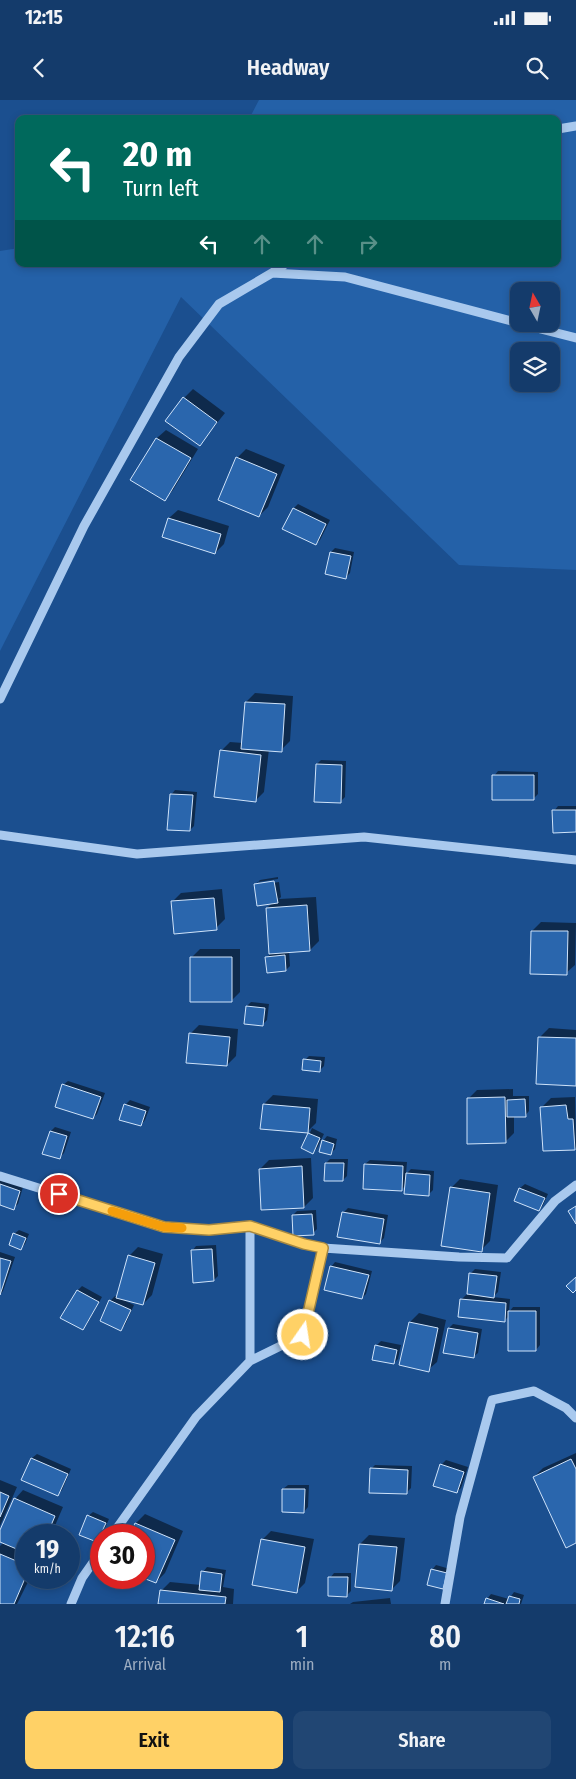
<!DOCTYPE html>
<style>
:root{--surface:#143b6b;--page:#214673;--text:#f1f3f6;--muted:#9dadc1;--line:#33557e;--accent:#ffd166}
body{margin:0;font-family:"Fira Sans Condensed",sans-serif;background:var(--page);color:var(--text);height:100vh;display:flex;flex-direction:column;font-size:19px;white-space:nowrap}
*{box-sizing:border-box;margin:0}
p{font-size:16px;color:var(--muted)}
.icon{flex:none;width:28px;height:28px;fill:none;stroke:currentColor;stroke-width:2;stroke-linecap:round;stroke-linejoin:round}
.map{position:relative;height:1504px;overflow:hidden}
.drawer{display:flex;flex-direction:column;background:var(--surface);flex:1}
.drawer>*{flex:none}
.guide{position:absolute;left:15px;top:15px;width:546px;height:152px;border-radius:10px;box-shadow:0 2px 8px #0003,0 0 0 1px var(--line);background:#00695c;color:#fff;overflow:hidden}
.needle{width:32px;rotate:351deg}
.fabs{position:absolute;left:510px;top:182px;display:grid;gap:10px}
.fabs a{display:grid;place-items:center;width:50px;height:50px;border-radius:10px;background:var(--surface);box-shadow:0 2px 8px #0003,0 0 0 1px var(--line);font-size:25px}
.speed{position:absolute;left:15px;top:1424px;display:flex;gap:10px;font-size:25px;font-weight:700;text-align:center}
.speed>*{display:grid;place-content:center;width:65px;height:65px;border-radius:50%;background:var(--surface);box-shadow:0 2px 8px #0003,0 0 0 1px var(--line);line-height:1}
.speed small{font-size:12px;font-weight:400}
.speed .limit{border:8px solid #d22;background:#fff;color:#111}
.pin{position:absolute;display:grid;place-items:center;width:42px;height:42px;color:#fff;margin:-21px;border:2px solid #fff;border-radius:50%;box-shadow:0 1px 5px #0007}
.me{position:absolute;width:55px;margin:-28px;rotate:13deg;stroke-linejoin:round;filter:drop-shadow(0 0 4px #0008)}
.turn{display:flex;align-items:center;gap:18px;height:105px;padding:0 25px;font-size:22px}
.turn .icon{width:65px;height:65px;stroke-width:2.5}
.turn b{display:block;font-size:35px;line-height:42px}
.lanes{display:flex;align-items:center;height:48px;padding:0 25px;background:#0003;justify-content:center;gap:25px;direction:ltr}
.lanes .off{opacity:.35}
.eta{display:flex;justify-content:space-evenly;align-items:center;height:85px;text-align:center}
.eta b{font-size:30px;font-weight:600;line-height:35px}
.cta{display:flex;gap:10px;margin-top:auto;padding:10px 25px}
.cta a{flex:1;height:58px;border-radius:10px;background:var(--accent);color:#111;font-size:20px;font-weight:600;line-height:58px;text-align:center}
.cta a+a{background:var(--page);color:var(--text)}
.status{display:flex;justify-content:space-between;align-items:center;height:35px;padding:0 25px;background:var(--surface);direction:ltr}
.status svg{height:14px;fill:currentColor}
header{display:flex;justify-content:space-between;align-items:center;height:65px;padding:0 25px;background:var(--surface);font-size:22px;font-weight:600}
.map>svg:first-child{display:block}
</style>
<div class="status"><b>12:15</b><svg viewBox="0 0 49 12"><path d="M0 12V9h3v3zM5 12V6h3v6zM10 12V3h3v9zM15 12V0h3v12zM26 1h20v11H26zM47 4h2v5h-2z"/></svg></div>
<header><svg class="icon" aria-label="back" viewBox="0 0 24 24"><path d="M15 5l-7 7 7 7"/></svg>Headway<svg class="icon" aria-label="search" viewBox="0 0 24 24"><circle cx="10" cy="10" r="6"/><path d="M15 15l6 6"/></svg></header>
<div class="map">
<svg width="576" height="1504" viewBox="0 0 576 1504">
<rect width="100%" height="100%" fill="#1b4f8f"/>
<path fill="#2461a8" fill-rule="evenodd" d="M259,0H576V470L459,465L181,197L0,551V151L19,148V164H558V19H249ZM519,191H551V224H519ZM519,251H551V284H519Z"/>
<path fill="#0007" d="M193,289L225,313L200,344L167,321L184,298Z
M166,330L198,349L173,390L165,399L132,380L157,338Z
M246,349L285,365L268,407L259,416L237,358Z
M298,404L330,420L320,440L316,444L284,428L294,408Z
M178,410L229,426L224,444L215,453L169,418Z
M335,448L354,452L350,473L345,478L331,452Z
M255,593L293,596L290,641L281,650L269,649L264,692L255,701L221,651L230,642L243,643L246,602Z
M321,660L346,661L345,697L340,702L317,664Z
M498,671L538,672V694L533,699L494,676Z
M175,690L197,692L194,726L190,730L171,695Z
M558,706H576V731L554,711Z
M278,777V779L258,782V785L279,782L281,797L279,799L316,797L319,841L310,850L289,851L290,866L286,870L267,858L270,854L267,808L273,802L255,785L260,780Z
M222,789L225,819L216,828L172,802L181,793Z
M541,822L576,823L575,865L566,873L532,831Z
M200,849H240V892L231,901L191,858Z
M251,902L269,904L267,920L262,925L247,906Z
M199,925L238,929L236,956L227,965L190,934Z
M549,928L576,930V985L540,937Z
M309,956L325,957L324,966L320,970L305,960Z
M68,981L105,993L97,1014L93,1018L63,985Z
M513,989V996H529V1011L525,1016H514V1033L505,1042L468,999L477,990Z
M273,995L318,999L316,1023L307,1032L264,1004Z
M575,997L576,1047L575,1049L542,1007L551,998Z
M130,1000L150,1007L145,1020L141,1025L125,1005Z
M55,1027L71,1032L64,1053L59,1058L44,1053L51,1031Z
M312,1028L324,1034L317,1048L313,1052L303,1048Z
M327,1036L337,1039L335,1049L330,1054L323,1041Z
M311,1058L313,1098L304,1107L262,1109L260,1069L269,1060Z
M330,1059H348L347,1076L343,1080L326,1063Z
M370,1060L407,1062L406,1074L411,1069L434,1071L433,1090L429,1094L406,1085L401,1090L365,1064Z
M0,1079L23,1087L18,1104L13,1108L0,1103Z
M460,1079L498,1085L490,1141L481,1150L451,1088Z
M525,1084L548,1094L543,1105L539,1110L515,1100L520,1088Z
M348,1108L388,1115L384,1138L380,1142L343,1113Z
M316,1110L317,1129L313,1133L293,1115L297,1111Z
M19,1130L29,1134L25,1144L21,1148L14,1134Z
M216,1145L218,1176L214,1180L192,1151L196,1146Z
M138,1147L163,1154L152,1195L143,1204L122,1198L121,1199L134,1205L125,1225L121,1229L110,1201L115,1196L118,1198L129,1156Z
M0,1152L15,1157L3,1191L0,1195Z
M335,1162L372,1171L366,1194L362,1198L331,1167Z
M475,1169L501,1172L498,1192L493,1197L510,1199L509,1212L513,1207H540V1245L536,1250L509,1216L504,1221L462,1199L466,1195H468L470,1174Z
M82,1186L102,1197L87,1224L82,1229L78,1190Z
M419,1213L446,1220L437,1262L428,1270L410,1222Z
M453,1224L482,1229L478,1253L473,1257L449,1228Z
M381,1241L401,1245L398,1259L394,1263L376,1246Z
M576,1353V1442L534,1377L543,1368Z
M37,1354L71,1369L62,1390L58,1394L23,1380L32,1358Z
M446,1360L468,1367L461,1388L457,1392L441,1365Z
M375,1365L412,1366L411,1388L406,1393L371,1369Z
M0,1380L17,1387L0,1426Z
M288,1385H309L308,1407L304,1412L283,1389Z
M23,1390L63,1407L51,1435H26V1478H30L17,1504H0V1446L4,1442L0,1440V1433L15,1399Z
M93,1412L109,1419L101,1437L97,1441L88,1416Z
M145,1414L183,1431L165,1473L156,1482L144,1476V1435H131L136,1423Z
M271,1431L314,1439L305,1483L296,1492L262,1440Z
M369,1435L405,1438L400,1481L391,1490L356,1486L360,1444Z
M436,1465L450,1469L443,1487L432,1470Z
M207,1467L226,1470L223,1487L234,1489L233,1504H160L161,1491L170,1482L201,1485L203,1472Z
M334,1473H351V1491L346,1496L330,1478Z
M514,1492L524,1495L521,1504H485L487,1499L491,1494L509,1499Z
M390,1498L391,1504H350L353,1502Z"/>
<path fill="#2a66ad" stroke="#cfe3fa" d="M183,297L217,322L200,346L165,321Z
M156,338L191,358L165,401L130,380Z
M236,357L277,374L259,417L218,400Z
M293,408L326,424L316,445L282,429Z
M168,418L221,434L215,454L162,437Z
M330,452L351,456L346,479L325,474Z
M245,602L285,604L282,652L241,649Z
M220,650L261,655L256,702L214,697Z
M316,664L342,665L341,703L314,702Z
M492,675H534V700H492Z
M170,694L193,695L190,731L167,730Z
M552,710H576V732L553,733Z
M274,781L278,803L257,806L254,784Z
M214,798L217,830L174,834L171,801Z
M307,805L310,851L269,854L266,808Z
M531,831H568L567,875L530,874Z
M285,855L286,871L267,873L265,857Z
M190,857H232V902H190Z
M246,906L265,908L263,926L244,924Z
M189,933L230,937L227,966L186,963Z
M538,937L576,938V986L536,984Z
M303,959L321,961L320,972L302,970Z
M62,984L101,997L93,1019L55,1007Z
M505,997L506,1043L467,1044V998Z
M525,999L526,1017H507V1000Z
M124,1004L146,1011L141,1026L119,1020Z
M263,1004L310,1008L308,1033L260,1029Z
M566,1005L568,1019H573L575,1050L543,1051L540,1007Z
M50,1031L67,1036L60,1059L42,1054Z
M308,1033L320,1038L313,1054L301,1048Z
M322,1040L334,1044L331,1055L319,1052Z
M325,1063H344L343,1081H324Z
M364,1064L403,1066L402,1091L363,1089Z
M302,1066L304,1108L261,1110L259,1069Z
M406,1073L430,1075L429,1096L404,1094Z
M0,1084L20,1091L14,1110L0,1105Z
M450,1087L490,1093L482,1152L441,1146Z
M519,1088L545,1098L539,1111L514,1101Z
M576,1106V1124L568,1111Z
M342,1112L384,1119L380,1144L337,1137Z
M312,1114L314,1135L293,1136L292,1115Z
M13,1133L26,1138L21,1150L9,1145Z
M212,1149L214,1181L193,1183L191,1150Z
M128,1155L155,1163L143,1205L116,1198Z
M0,1158L11,1161L0,1195Z
M330,1166L369,1175L362,1199L324,1190Z
M469,1173L497,1176L494,1198L467,1194Z
M576,1177V1190L573,1193L566,1186Z
M77,1190L99,1202L83,1230L60,1218Z
M460,1199L506,1203L505,1222L458,1217Z
M109,1200L131,1210L121,1231L100,1221Z
M508,1211H536V1251H508Z
M409,1222L438,1228L429,1272L399,1265Z
M448,1228L478,1233L474,1258L443,1253Z
M375,1245L397,1250L394,1264L372,1260Z
M31,1358L68,1374L58,1396L21,1380Z
M571,1359L576,1369V1443L566,1448L533,1377Z
M440,1364L464,1372L457,1393L433,1386Z
M370,1368L408,1370L407,1394L369,1393Z
M282,1389H305L304,1413L282,1412Z
M0,1392L9,1396L0,1417Z
M14,1398L55,1416L47,1435H26V1453L0,1442V1430Z
M87,1415L106,1423L97,1442L79,1435Z
M135,1423L175,1440L156,1483L143,1478L144,1435H130Z
M261,1439L305,1447L297,1493L252,1485Z
M359,1444L397,1447L392,1491L355,1487Z
M0,1454L26,1465V1476L14,1504H0Z
M431,1469L447,1473L443,1489L427,1485Z
M201,1471L222,1474L220,1492L199,1490Z
M328,1477H348L347,1497L328,1496Z
M160,1490L226,1497L225,1504H158Z
M509,1496L520,1499L519,1504H506Z
M486,1498L504,1504H484Z"/>
<g fill="none" stroke-linecap="round" stroke-linejoin="round">
<path stroke="#a9c9ee" stroke-width="9" d="M558,29L576,26
M272,173L285,164
M521,224L576,238
M0,599L84,426L179,257L219,204L272,173L345,177L519,223
M0,735L137,754L364,737L576,760
M0,1076L164,1127L209,1130L250,1127L304,1144L323,1148
M250,1261V1127
M112,1435L196,1317L250,1261L303,1235L323,1148L459,1157L507,1158L555,1101L576,1085
M71,1504L82,1478L101,1451
M445,1504L460,1417L492,1300L534,1291L566,1308L576,1318"/>
</g>
<g fill="none" stroke-linecap="round" stroke-linejoin="round">
<defs>
<path id="route" d="M59,1094L164,1127L209,1130L250,1126L304,1144L323,1148L303,1235"/>
</defs>
<use href="#route" stroke="#a68842" stroke-width="12"/>
<use href="#route" stroke="#ffd166" stroke-width="9"/>
<path stroke="#f59e0b" stroke-width="9" d="M112,1111L164,1127L182,1128"/>
</g>
</svg>
<div class="fabs">
<a><svg class="needle" viewBox="-14 -14 28 28"><path d="M0-13l5 13h-10z" fill="#e53935"/><path d="M0 13l5-13h-10z" fill="#9dadc1"/></svg></a>
<a><svg class="icon" aria-label="layers" viewBox="0 0 24 24"><path d="M12 4l9 5-9 5-9-5zM3 14l9 5 9-5"/></svg></a>
</div>
<div class="speed"><div>19<small>km/h</small></div><div class="limit">30</div></div>
<div class="pin" style="left:59px;top:1094px;background:#d93025"><svg class="icon" aria-label="arrive" viewBox="0 0 24 24"><path d="M6 21V4h12l-3 4 3 4H6"/></svg></div>
<svg class="me" style="left:303px;top:1235px" viewBox="-20 -20 40 40"><circle r="17" fill="#ffd166" stroke="#fff" stroke-width="3"/><path d="M0-11L8 9 0 5-8 9z" fill="#fff"/></svg>
<div class="guide">
<div class="turn"><svg class="icon" aria-label="left" viewBox="0 0 24 24"><path d="M17 20v-9H6M10 6l-5 5 5 5"/></svg><div><b>20 m</b>Turn left</div></div>
<div class="lanes"><svg class="icon" aria-label="left" viewBox="0 0 24 24"><path d="M17 20v-9H6M10 6l-5 5 5 5"/></svg><svg class="icon off" aria-label="ahead" viewBox="0 0 24 24"><path d="M12 20V5M6 11l6-6 6 6"/></svg><svg class="icon off" aria-label="ahead" viewBox="0 0 24 24"><path d="M12 20V5M6 11l6-6 6 6"/></svg><svg class="icon off" aria-label="right" viewBox="0 0 24 24"><path d="M7 20v-9h11M14 6l5 5-5 5"/></svg></div>
</div>
</div>
<section class="drawer">
<div class="eta">
<div><b>12:16</b><p>Arrival</p></div>
<div><b>1</b><p>min</p></div>
<div><b>80</b><p>m</p></div>
</div>
<div class="cta"><a>Exit</a><a>Share</a></div>
</section>
